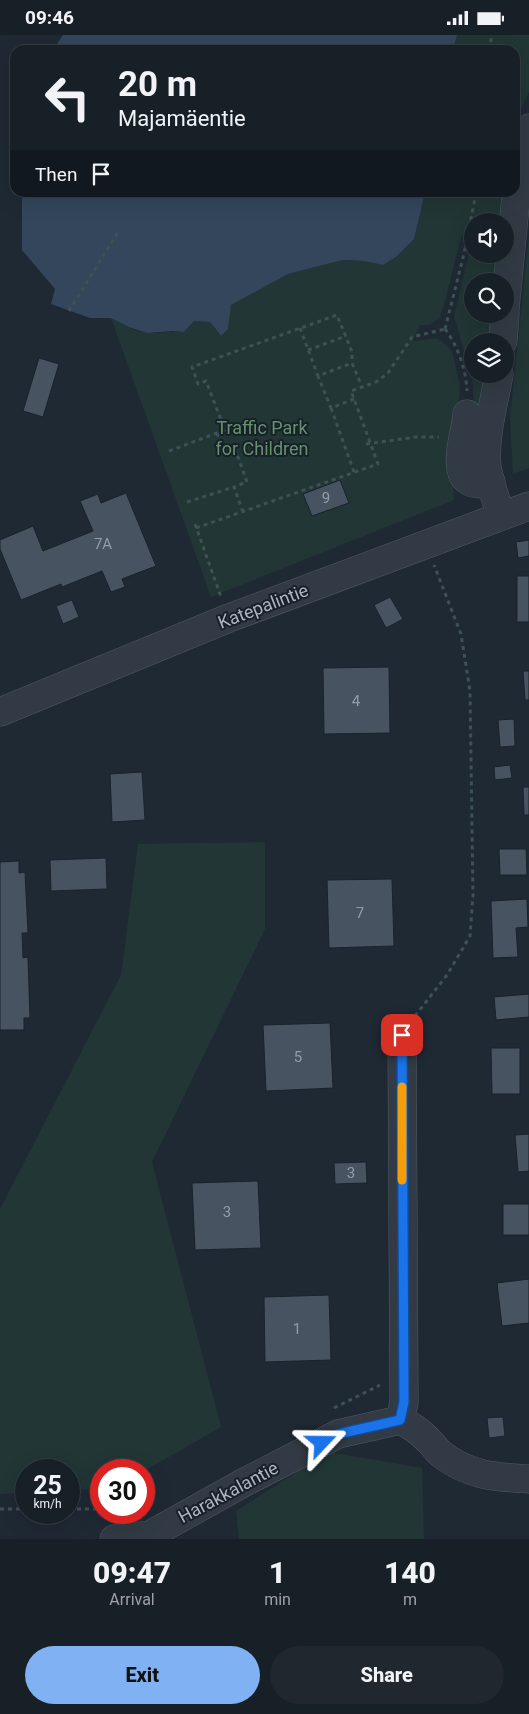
<!DOCTYPE html>
<meta charset="utf-8">
<style>
:root{--surface:#171f27;--page:#20272f;--text:#f1f3f6;--muted:#9ea2a7;--line:#363d44;--accent:#80b2f3}
body{margin:0;font-family:Roboto,sans-serif;background:var(--page);color:var(--text);height:100vh;display:flex;flex-direction:column;font-size:19px;white-space:nowrap}
*{box-sizing:border-box;margin:0}
p{font-size:16px;color:var(--muted)}
.icon{flex:none;width:28px;height:28px;fill:none;stroke:currentColor;stroke-width:2;stroke-linecap:round;stroke-linejoin:round}
.map{position:relative;height:1504px;overflow:hidden}
.details{display:flex;flex-direction:column;background:var(--surface);flex:1}
.details>*{flex:none}
.top-card{position:absolute;left:10px;top:10px;width:510px;height:152px;border-radius:15px;box-shadow:0 5px 20px #0002,0 0 0 1px var(--line);background:#171f27;color:var(--text);overflow:hidden}
.controls{position:absolute;left:464px;top:178px;display:grid;gap:10px}
.controls a{display:grid;place-items:center;width:50px;height:50px;border-radius:50%;background:var(--surface);box-shadow:0 5px 20px #0002,0 0 0 1px var(--line);font-size:25px}
.speed{position:absolute;left:15px;top:1424px;display:flex;gap:10px;font-size:25px;font-weight:700;text-align:center}
.speed>*{display:grid;place-content:center;width:65px;height:65px;border-radius:50%;background:var(--surface);box-shadow:0 5px 20px #0002,0 0 0 1px var(--line);line-height:1}
.speed small{font-size:12px;font-weight:400}
.speed .limit{border:8px solid #d22;background:#fff;color:#111}
.pin{position:absolute;display:grid;place-items:center;width:42px;height:42px;color:#fff;margin:-21px;border-radius:10px;box-shadow:0 2px 8px #0006}
.me{position:absolute;width:55px;margin:-28px;rotate:67deg;stroke-linejoin:round;filter:drop-shadow(0 0 4px #0008)}
.turn{display:flex;align-items:center;gap:18px;height:105px;padding:0 25px;font-size:22px}
.turn .icon{width:65px;height:65px;stroke-width:2.5}
.turn b{display:block;font-size:35px;line-height:42px}
.then{display:flex;align-items:center;height:48px;padding:0 25px;background:#0003;gap:10px;font-size:19px}
.eta{display:flex;justify-content:space-evenly;align-items:center;height:85px;text-align:center}
.eta b{font-size:30px;font-weight:800;line-height:35px}
.button{display:flex;gap:10px;margin-top:auto;padding:10px 25px}
.button a{flex:1;height:58px;border-radius:30px;background:var(--accent);color:#111;font-size:20px;font-weight:800;line-height:58px;text-align:center}
.button a+a{background:var(--page);color:var(--text)}
.status{display:flex;justify-content:space-between;align-items:center;height:35px;padding:0 25px;background:var(--surface);direction:ltr}
.status svg{height:14px;fill:currentColor}
.map>svg:first-child{display:block}
</style>
<div class="status"><b>09:46</b><svg viewBox="0 0 49 12"><path d="M0 12V9h3v3zM5 12V6h3v6zM10 12V3h3v9zM15 12V0h3v12zM26 1h20v11H26zM47 4h2v5h-2z"/></svg></div>
<div class="map">
<svg width="529" height="1504" viewBox="0 0 529 1504">
<rect width="100%" height="100%" fill="#1f2934"/>
<path fill="#223636" d="M457,0H529V57L518,79L515,93V15H453Z
M425,158H501L500,186H477L478,182L472,186V188L461,202L444,270L439,283L430,290H420L413,306L437,303L445,309L452,316L460,351L452,441L454,465L211,562L111,283C123,289 135,297 148,298C160,298 172,296 184,297L194,286L210,287L220,301L228,294L231,270L288,239L343,225L364,226L383,230L396,222L414,204Z
M529,200V433L513,439L510,384Z
M472,206V219H498L496,246H472V279H494L492,306H472V339H490L489,351L474,384L473,349L454,281Z
M265,807V894L152,1127L221,1392L144,1436L101,1435V1454L69,1455V1435H26V1458L0,1459V1174L121,940L138,809Z
M328,1417L422,1433L424,1504H239L236,1476Z"/>
<path fill="#33465b" d="M63,0H457L453,15H53Z
M22,158H425L414,204L396,222L383,230L364,226L343,225L288,239L231,270L228,294L221,301L210,287L194,286L184,297L173,296L147,298L129,292L111,283H90L51,269L55,254L22,215Z"/>
<path fill="#475360" stroke="#1a222b" d="M39,323L59,329L43,382L23,376Z
M340,445L349,468L312,481L303,459Z
M126,458L156,531L122,544L125,552L111,557L102,536L62,552L61,549L21,565L0,514V505L33,491L43,516L93,496L80,466L98,459L101,468Z
M529,505V521L518,523L516,507Z
M517,541H529V587H517Z
M390,562L403,584L386,593L374,570Z
M72,565L79,582L63,589L56,571Z
M389,632L390,698L324,699L323,633Z
M523,636H529V665H525Z
M514,684L515,711L500,712L498,685Z
M510,730L512,743L495,745L494,732Z
M142,737L145,785L112,787L110,739Z
M523,752H529V780H524Z
M499,814H526L527,840H500Z
M106,823L107,854L51,856L50,825Z
M19,826V838L25,837L28,898H22L23,923L28,922L30,983H24V995H0V827Z
M392,844L394,911L329,913L327,845Z
M527,864L528,892L516,893L518,922L493,923L491,866Z
M529,959V982L496,985L494,962Z
M330,988L333,1053L266,1056L263,990Z
M491,1013H520V1059H492Z
M529,1099V1136L518,1137L515,1100Z
M366,1127L367,1148L335,1149L334,1128Z
M258,1146L261,1213L195,1215L192,1148Z
M503,1169H529V1200H503Z
M529,1244V1288L502,1291L497,1248Z
M329,1260L331,1325L265,1327L264,1262Z
M503,1382L505,1401L489,1403L487,1383Z"/>
<g fill="none" stroke-linecap="round" stroke-linejoin="round">
<defs>
<path id="minor" d="M505,274L517,151L529,93
M503,306L505,279
M499,339C494,369 484,401 487,432C490,449 496,465 501,481
M467,379C465,404 443,459 491,447
M0,677L229,583L529,471
M400,1385L404,1367L402,1000
M114,1504L150,1500L243,1448L338,1399L400,1385C410,1390 420,1396 428,1405C433,1409 436,1415 441,1419C470,1441 494,1442 529,1444"/>
</defs>
<use href="#minor" stroke="#505963" stroke-width="29"/>
<path stroke="#3e5153" stroke-width="3" stroke-dasharray="4 4" stroke-linecap="butt" d="M489,15L492,0
M69,276L118,197
M300,293L318,341
M445,294L464,219L476,158
M445,294C458,311 466,335 467,356
M308,315L346,301
M354,364L331,373L318,341L352,328L362,352
M331,373L354,437
M217,398L223,415L234,411L247,447L234,452
M366,409L416,402H439
M169,416L225,395L206,346L198,349L192,332L337,280L352,317V328
M187,467L234,452L243,477
M195,489L221,562
M196,493L378,429L351,356L376,347L388,338L412,302L445,294
M415,981L447,940L470,901L473,860L470,656L461,599L434,530
M334,1373L380,1350
M0,1474H26
M69,1474H101"/>
<use href="#minor" stroke="#323b45" stroke-width="28"/>
</g>
<g fill="none" stroke-linecap="round" stroke-linejoin="round">
<defs>
<path id="route" d="M322,1408L338,1399L400,1385L404,1367L402,1000"/>
</defs>
<use href="#route" stroke="#114b97" stroke-width="12"/>
<use href="#route" stroke="#1a73e8" stroke-width="9"/>
<path stroke="#f59e0b" stroke-width="9" d="M402,1145V1052"/>
</g>
<g text-anchor="middle" dominant-baseline="central" stroke-width="4" stroke-linejoin="round" paint-order="stroke">
<g font-size="15" fill="#939daa">
<text x="326" y="463">9</text>
<text x="103" y="509">7A</text>
<text x="356" y="666">4</text>
<text x="360" y="878">7</text>
<text x="298" y="1022">5</text>
<text x="351" y="1138">3</text>
<text x="227" y="1177">3</text>
<text x="297" y="1294">1</text>
</g>
<g font-size="18" fill="#65916d" stroke="#182029">
<text x="262" y="392">Traffic Park<tspan x="262" dy="21">for Children</tspan></text>
</g>
<g font-size="18" fill="#acb6c2" stroke="#182029">
<text transform="translate(263 571) rotate(-21)">Katepalintie</text>
<text transform="translate(228 1457) rotate(-28)">Harakkalantie</text>
</g>
</g>
</svg>
<div class="controls">
<a><svg class="icon" aria-label="sound" viewBox="0 0 24 24"><path d="M4 9h4l5-4v14l-5-4H4zM17 9q2 3 0 6"/></svg></a>
<a><svg class="icon" aria-label="search" viewBox="0 0 24 24"><circle cx="10" cy="10" r="6"/><path d="M15 15l6 6"/></svg></a>
<a><svg class="icon" aria-label="layers" viewBox="0 0 24 24"><path d="M12 4l9 5-9 5-9-5zM3 14l9 5 9-5"/></svg></a>
</div>
<div class="speed"><div>25<small>km/h</small></div><div class="limit">30</div></div>
<div class="pin" style="left:402px;top:1000px;background:#d93025"><svg class="icon" aria-label="arrive" viewBox="0 0 24 24"><path d="M6 21V4h12l-3 4 3 4H6"/></svg></div>
<svg class="me" style="left:322px;top:1408px" viewBox="-20 -20 40 40"><path d="M0-17L14 15 0 8-14 15z" fill="#1a73e8" stroke="#fff" stroke-width="4"/></svg>
<div class="top-card">
<div class="turn"><svg class="icon" aria-label="left" viewBox="0 0 24 24"><path d="M17 20v-9H6M10 6l-5 5 5 5"/></svg><div><b>20 m</b>Majamäentie</div></div>
<div class="then">Then<svg class="icon" aria-label="arrive" viewBox="0 0 24 24"><path d="M6 21V4h12l-3 4 3 4H6"/></svg></div>
</div>
</div>
<section class="details">
<div class="eta">
<div><b>09:47</b><p>Arrival</p></div>
<div><b>1</b><p>min</p></div>
<div><b>140</b><p>m</p></div>
</div>
<div class="button"><a>Exit</a><a>Share</a></div>
</section>
